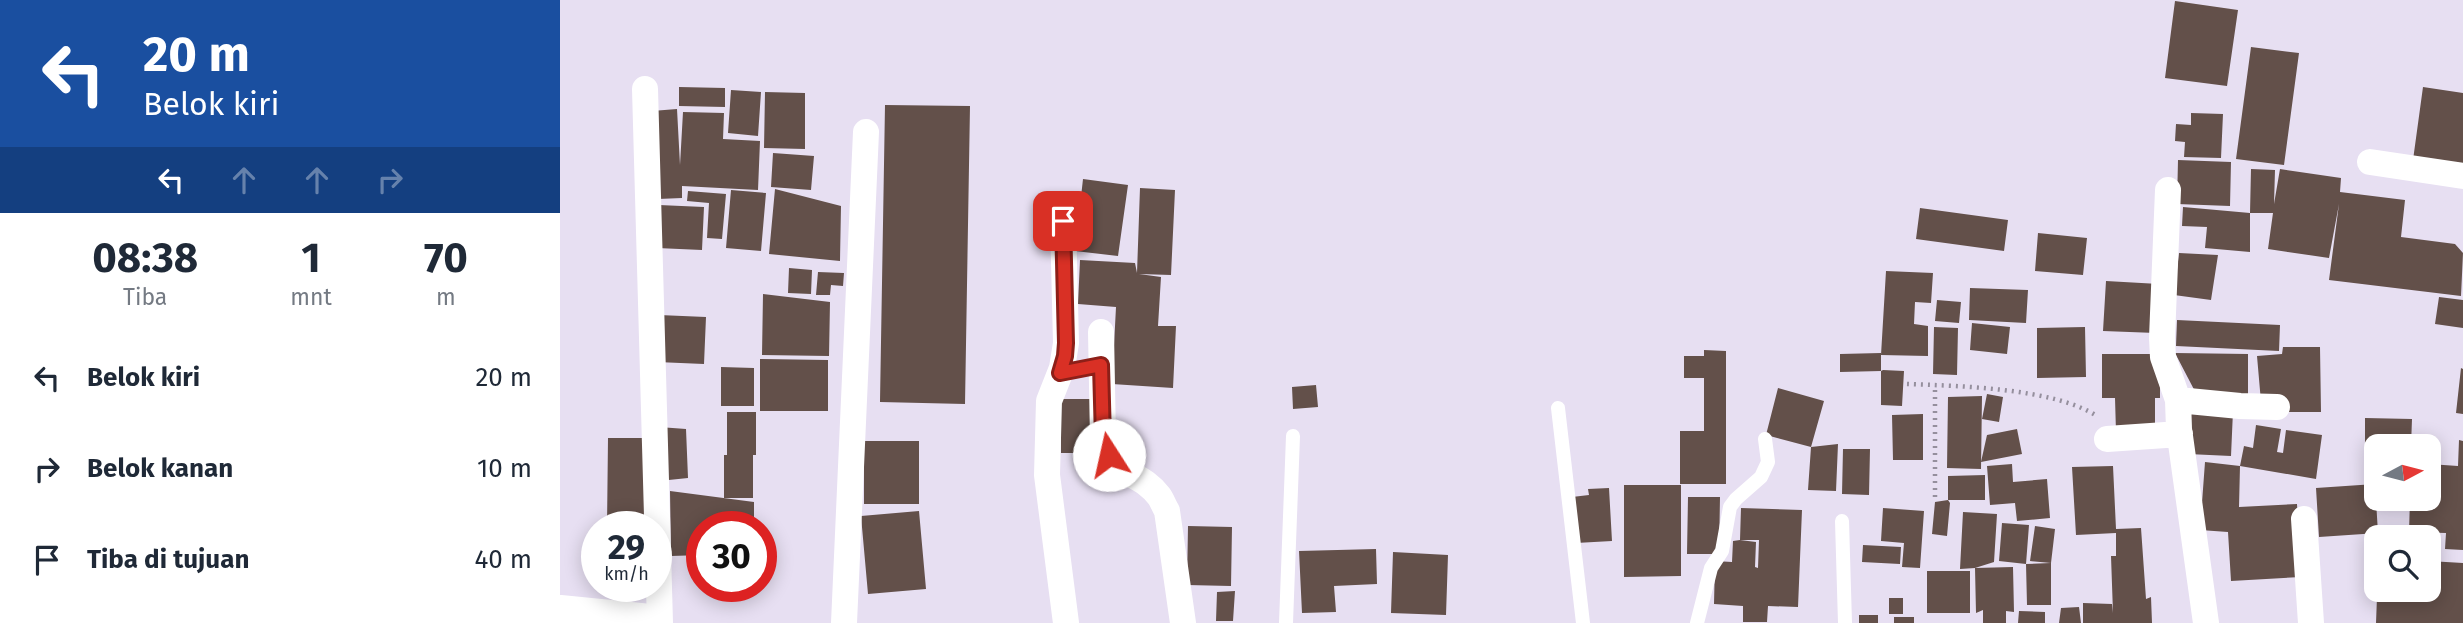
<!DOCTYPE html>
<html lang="id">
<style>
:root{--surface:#fff;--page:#f2f2f3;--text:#1f2937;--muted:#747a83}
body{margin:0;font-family:"Fira Sans",sans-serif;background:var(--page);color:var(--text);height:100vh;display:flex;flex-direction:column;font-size:26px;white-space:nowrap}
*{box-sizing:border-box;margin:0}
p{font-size:23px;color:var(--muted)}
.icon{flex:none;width:38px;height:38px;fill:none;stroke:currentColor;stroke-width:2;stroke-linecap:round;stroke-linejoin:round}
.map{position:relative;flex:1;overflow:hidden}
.drawer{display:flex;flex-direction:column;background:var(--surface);width:560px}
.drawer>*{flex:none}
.banner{background:#1a4fa0;color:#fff;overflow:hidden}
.needle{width:46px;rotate:83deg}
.buttons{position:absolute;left:1804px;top:434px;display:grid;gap:14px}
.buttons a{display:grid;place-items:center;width:77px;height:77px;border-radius:14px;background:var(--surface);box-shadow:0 4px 18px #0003;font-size:35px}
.speed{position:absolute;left:21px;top:511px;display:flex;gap:14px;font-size:35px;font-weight:700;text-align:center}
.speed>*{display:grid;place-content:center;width:91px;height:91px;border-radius:50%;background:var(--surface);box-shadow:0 4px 18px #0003;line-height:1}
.speed small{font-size:18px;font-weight:400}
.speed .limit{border:10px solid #d22;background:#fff;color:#111}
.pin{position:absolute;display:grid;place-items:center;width:60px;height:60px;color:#fff;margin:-30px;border-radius:14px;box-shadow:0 4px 10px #0006}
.me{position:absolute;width:77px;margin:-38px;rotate:350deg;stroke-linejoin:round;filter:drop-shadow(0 0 5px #0008)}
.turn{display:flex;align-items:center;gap:24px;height:147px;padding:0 28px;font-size:32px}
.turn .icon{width:91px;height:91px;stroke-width:2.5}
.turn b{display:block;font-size:49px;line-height:60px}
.lanes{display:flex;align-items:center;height:66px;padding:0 28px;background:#0003;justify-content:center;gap:35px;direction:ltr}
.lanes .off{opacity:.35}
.eta{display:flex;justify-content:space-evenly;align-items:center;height:119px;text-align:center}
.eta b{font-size:42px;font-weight:700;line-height:49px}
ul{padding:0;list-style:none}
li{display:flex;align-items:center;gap:21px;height:91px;padding:0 28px}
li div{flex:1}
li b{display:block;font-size:26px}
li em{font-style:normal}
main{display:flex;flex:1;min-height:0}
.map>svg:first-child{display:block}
</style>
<main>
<section class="drawer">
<div class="banner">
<div class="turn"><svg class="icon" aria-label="left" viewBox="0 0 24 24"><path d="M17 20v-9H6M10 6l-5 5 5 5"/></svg><div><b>20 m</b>Belok kiri</div></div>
<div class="lanes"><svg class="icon" aria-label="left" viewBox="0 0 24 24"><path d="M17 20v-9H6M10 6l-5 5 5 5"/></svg><svg class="icon off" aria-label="ahead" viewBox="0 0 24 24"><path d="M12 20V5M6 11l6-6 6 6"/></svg><svg class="icon off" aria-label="ahead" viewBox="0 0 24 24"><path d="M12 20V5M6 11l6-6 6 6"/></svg><svg class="icon off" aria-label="right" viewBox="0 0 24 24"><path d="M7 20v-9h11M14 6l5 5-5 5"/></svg></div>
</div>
<div class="eta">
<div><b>08:38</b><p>Tiba</p></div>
<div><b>1</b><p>mnt</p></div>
<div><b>70</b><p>m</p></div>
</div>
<ul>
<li><svg class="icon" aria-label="left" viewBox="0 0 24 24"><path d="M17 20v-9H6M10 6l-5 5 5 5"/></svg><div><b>Belok kiri</b></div><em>20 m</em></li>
<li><svg class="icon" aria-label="right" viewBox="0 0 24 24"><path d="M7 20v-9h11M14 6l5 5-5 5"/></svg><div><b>Belok kanan</b></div><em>10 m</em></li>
<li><svg class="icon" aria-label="arrive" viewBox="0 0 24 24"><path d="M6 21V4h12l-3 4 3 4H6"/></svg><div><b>Tiba di tujuan</b></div><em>40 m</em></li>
</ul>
</section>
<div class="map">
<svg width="1903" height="623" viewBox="0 0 1903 623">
<rect width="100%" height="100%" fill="#e7dff2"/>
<path fill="#63504a" d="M1615,1L1678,10L1667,86L1605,78Z
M1691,47L1739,53L1724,165L1676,159Z
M119,87L165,88V107L119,106Z
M1863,87L1903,93V167L1853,160Z
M171,90L201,92L198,136L168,133Z
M205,92L245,93V149L204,148Z
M325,105L410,106L405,404L320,402Z
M117,109L120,165L123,112L164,113L163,139L200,141L198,190L122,186V198L98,199L92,111Z
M1631,113L1663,114L1661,158L1624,157L1625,142L1615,141L1616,124L1631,125Z
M213,153L254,156L251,190L211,187Z
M1618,160L1671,162L1670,206L1617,204Z
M1691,169L1715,170L1714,204L1720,169L1781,178L1780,192L1845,200L1841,237L1895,244L1903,253L1901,296L1769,280L1779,204L1769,258L1708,249L1713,213H1690Z
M523,179L568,185L558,256L515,251Z
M580,188L615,190L611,275L579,274L601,277L598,326H616L613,388L552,384L556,307L518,304L520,260L575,263L577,273Z
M215,189L281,206L280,261L209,254Z
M171,190L206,193L201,251L166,248Z
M128,191L166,194L162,239L147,238L149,203L127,201Z
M99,205L144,207L142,250L97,248Z
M1623,207L1690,213V252L1645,248L1647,227L1622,226Z
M1360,208L1448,220L1444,251L1356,239Z
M1478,233L1527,238L1523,275L1475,271Z
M1619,253L1658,255L1651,300L1614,295Z
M229,268L252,270L251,294L228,293Z
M1326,271L1373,273L1371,303L1355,302L1354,324L1368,326V356L1321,355Z
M258,272L284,273L283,286L271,285L270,295H256Z
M1546,281L1599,284L1596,333L1543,331Z
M1410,288L1468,290L1466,323L1409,320Z
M203,294L270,302L269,356L202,355Z
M1879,297L1903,300V328L1875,324Z
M1377,300L1401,302L1399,323L1375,321Z
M99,315L146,317L144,364L97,362Z
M1617,320L1720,325L1719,351L1616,346Z
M1412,323L1450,327L1447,354L1410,350Z
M1374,327L1398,328L1397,375L1373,374Z
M1525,327L1526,377L1477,378V328Z
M1723,347H1760L1761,412H1723L1701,402L1697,356L1722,354Z
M1144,350L1166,351V484H1120V431H1144V378H1124V356H1144Z
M1321,353V371L1280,372V354Z
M1615,353L1688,354V402L1640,401Z
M1542,354H1600V398H1595V431L1556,432L1555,398H1542Z
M200,359L268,360V411H200Z
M161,367L194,368V406H161Z
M1901,368L1903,369V414L1896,413Z
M1323,370L1344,371L1342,406L1321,405V371Z
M756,385L758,407L733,409L732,387Z
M1218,388L1264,401L1251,447L1206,435Z
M1427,394L1443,397L1439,422L1422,419Z
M1422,396L1421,469L1387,468L1388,397Z
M501,399H536V453H501Z
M1630,409L1673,411L1671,456L1628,454Z
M167,412H196V455H193V498H164V455H167Z
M1363,414V460H1333L1332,415Z
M1805,418L1852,419L1851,446H1816V453H1805Z
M1696,425L1721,429L1717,452L1723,453L1726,430L1762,435L1756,479L1680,466L1684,446L1693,448Z
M99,427L126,429L128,478L99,481Z
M1457,429L1462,454L1421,462L1427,435Z
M48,438H96L95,527H47Z
M1899,440L1903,441V550L1885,549L1886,533L1849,532L1850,499H1869V464L1898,466Z
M304,441H359V504H304Z
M1278,444L1276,491L1248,490L1251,447Z
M1283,449H1310L1309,495L1282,494Z
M1645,462L1680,466L1679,507L1737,504L1741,577L1671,581L1668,532L1640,530Z
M1452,464L1453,482L1487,479L1490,518L1457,521L1455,503L1430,505L1427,466Z
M1553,466L1556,529L1581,528L1586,599L1591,597L1592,623H1523V603L1552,604L1553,613L1551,556H1556V533L1516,535L1512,467Z
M1425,475V500H1388V476Z
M1815,484L1818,533L1759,537L1756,488Z
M1064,485H1121V576L1064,577Z
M1049,488L1052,541L1016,543L1012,497L1029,495L1028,489Z
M110,491L194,502V527H142V555L111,556Z
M1128,497H1160L1159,554H1127Z
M1388,500L1390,503L1387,536L1372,534L1375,502Z
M1181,508L1242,510L1238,607L1208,606L1207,622H1183V606L1154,604L1155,561L1172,562L1173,541L1180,540L1196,542L1195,567L1198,568L1199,540H1180Z
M1323,508L1364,511L1360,568L1342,567L1344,543L1321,541Z
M359,511L366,589L308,594L301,516Z
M1403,512L1437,514L1434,562L1415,568L1400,569Z
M1442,523L1469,525L1466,564L1439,561Z
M628,526L672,527L671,586L627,585Z
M1475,526L1495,529L1491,563L1470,561Z
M1303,545L1341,547L1340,564L1302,562Z
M816,549L817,584L774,586L776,612L742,613L739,551Z
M833,552L888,555L886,615L831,613Z
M1869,561L1903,563V623H1816L1817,597L1847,598V590H1869Z
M1491,563V605H1467L1466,564Z
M1453,567L1454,612L1446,611V623H1423V610L1416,613L1415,568Z
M1367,571H1410V613H1367Z
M675,591L673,621H656L657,592Z
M1329,598H1343V614H1329Z
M1519,607L1521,623H1499L1501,608Z
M1459,611L1485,612V623H1458Z
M1299,615H1318V623H1299Z
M1334,617H1354V623H1334Z"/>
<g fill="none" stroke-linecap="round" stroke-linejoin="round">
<path stroke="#958f9d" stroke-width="4.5" stroke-dasharray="2 5" stroke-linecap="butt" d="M1347,384C1400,386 1493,388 1537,416
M1375,497V386"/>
<path stroke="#fff" stroke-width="14" d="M998,408L1023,623
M1282,521L1285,623
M726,623L733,436
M1137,623L1151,568L1162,551L1170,507L1176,499L1201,477L1208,462L1205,439"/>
<path stroke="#fff" stroke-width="26" d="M85,89L100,623
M1810,162L1903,176
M1608,190L1602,338L1603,357L1618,400L1619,429L1646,623
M503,221L506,343L502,368L489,401L487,475L506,623
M541,332L543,439C557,480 578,469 599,496C602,500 604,506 607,511L623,623
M1618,400L1680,406L1717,407
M1547,439L1620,434
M1744,519L1751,623
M284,623L306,132"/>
<path stroke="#fff" stroke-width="38" d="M0,614L90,623"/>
</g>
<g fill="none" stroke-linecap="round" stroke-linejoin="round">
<defs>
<path id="route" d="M503,221L506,343L505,356L500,373L541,365L543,439L549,455"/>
</defs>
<use href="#route" stroke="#8d1f18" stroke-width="18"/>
<use href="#route" stroke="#d93025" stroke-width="12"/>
</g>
</svg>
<div class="buttons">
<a><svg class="needle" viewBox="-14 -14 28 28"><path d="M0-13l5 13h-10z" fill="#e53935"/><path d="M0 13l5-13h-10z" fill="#747a83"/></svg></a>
<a><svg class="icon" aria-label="search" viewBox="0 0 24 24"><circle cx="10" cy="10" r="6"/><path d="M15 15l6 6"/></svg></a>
</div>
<div class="speed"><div>29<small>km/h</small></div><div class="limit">30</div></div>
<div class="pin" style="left:503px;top:221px;background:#d93025"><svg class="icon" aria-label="arrive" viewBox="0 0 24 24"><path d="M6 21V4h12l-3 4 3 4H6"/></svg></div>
<svg class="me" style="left:549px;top:455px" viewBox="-20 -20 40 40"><circle r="19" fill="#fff"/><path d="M0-13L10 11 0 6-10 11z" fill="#d93025"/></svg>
</div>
</main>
